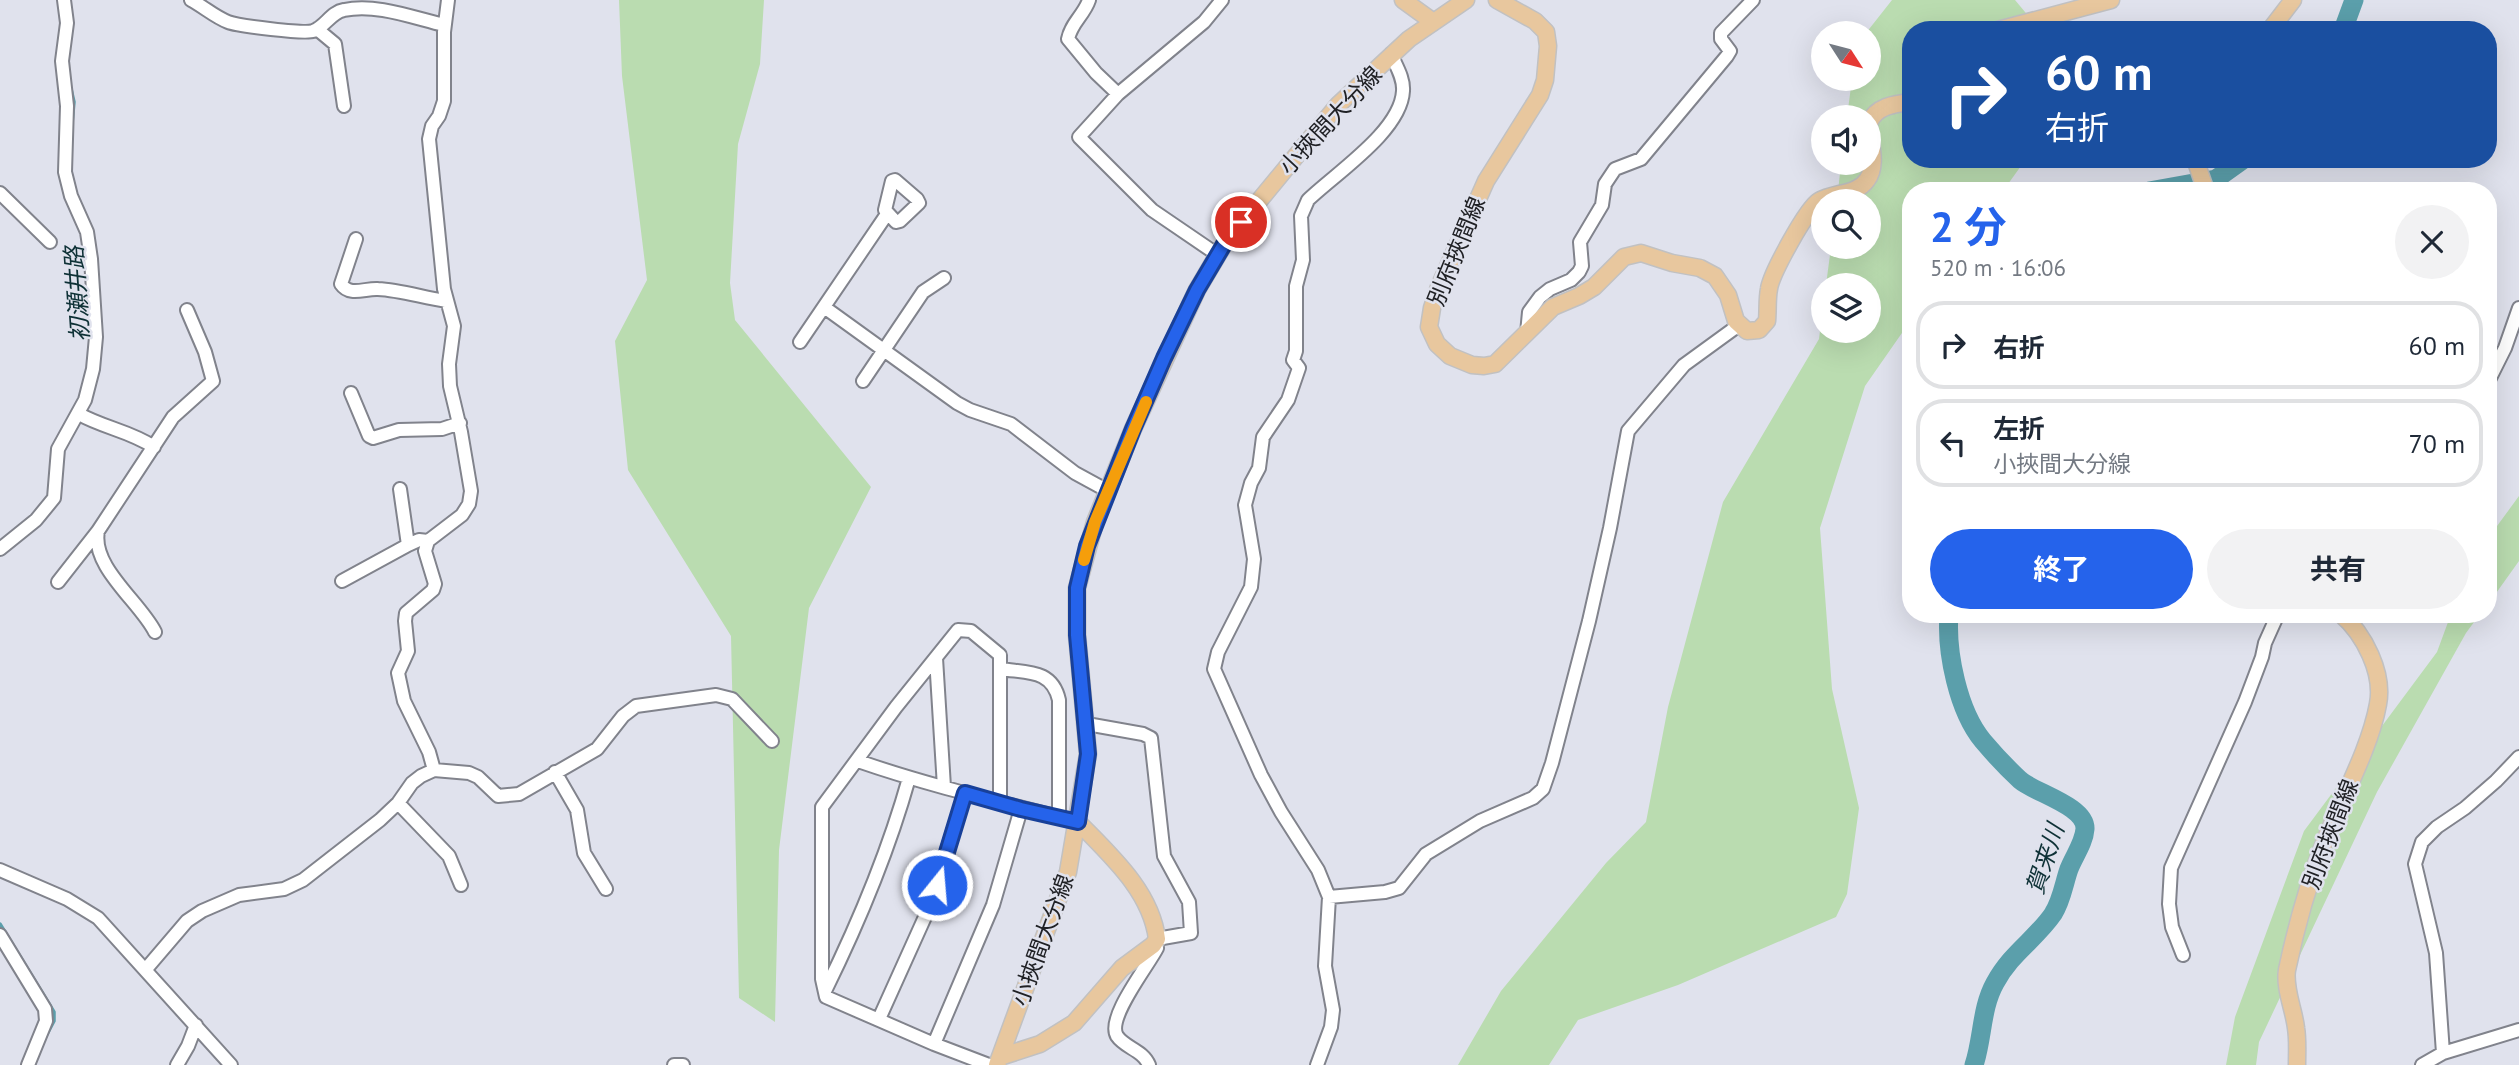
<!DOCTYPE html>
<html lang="ja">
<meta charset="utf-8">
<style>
:root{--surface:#fff;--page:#f2f2f3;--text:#1f2937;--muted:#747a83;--line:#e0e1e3;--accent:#2563eb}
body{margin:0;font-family:"PT Sans","Noto Sans JP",sans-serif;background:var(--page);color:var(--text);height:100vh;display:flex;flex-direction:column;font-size:26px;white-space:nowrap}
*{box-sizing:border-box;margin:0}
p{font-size:23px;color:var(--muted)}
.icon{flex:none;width:38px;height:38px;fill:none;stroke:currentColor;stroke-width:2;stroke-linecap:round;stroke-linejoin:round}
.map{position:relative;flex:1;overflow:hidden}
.panel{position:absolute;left:1902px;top:182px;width:595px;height:441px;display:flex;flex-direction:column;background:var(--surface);border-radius:28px;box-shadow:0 7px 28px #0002}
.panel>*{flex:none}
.hud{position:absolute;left:1902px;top:21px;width:595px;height:147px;border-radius:28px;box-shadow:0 7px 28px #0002;background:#1a4fa0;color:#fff;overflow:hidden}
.needle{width:46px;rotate:126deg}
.tools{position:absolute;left:1811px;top:21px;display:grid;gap:14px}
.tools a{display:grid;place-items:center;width:70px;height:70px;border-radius:50%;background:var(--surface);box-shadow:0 7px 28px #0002;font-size:35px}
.pin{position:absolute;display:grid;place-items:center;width:60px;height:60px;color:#fff;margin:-30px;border:4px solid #fff;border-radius:50%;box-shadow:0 2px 7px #0007}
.me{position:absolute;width:77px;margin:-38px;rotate:17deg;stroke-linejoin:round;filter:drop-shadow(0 0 5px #0008)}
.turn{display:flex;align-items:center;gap:24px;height:147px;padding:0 28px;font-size:32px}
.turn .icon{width:91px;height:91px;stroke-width:2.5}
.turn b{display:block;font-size:49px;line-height:60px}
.round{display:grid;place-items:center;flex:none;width:74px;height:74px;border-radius:37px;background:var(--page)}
.summary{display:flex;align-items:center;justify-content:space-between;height:119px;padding:0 28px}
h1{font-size:42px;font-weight:700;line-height:52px;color:var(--accent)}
.action{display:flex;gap:14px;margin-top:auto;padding:14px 28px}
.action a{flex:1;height:80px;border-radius:42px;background:var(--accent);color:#fff;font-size:28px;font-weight:700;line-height:80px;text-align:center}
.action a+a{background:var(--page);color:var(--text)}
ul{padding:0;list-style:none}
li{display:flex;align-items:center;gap:21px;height:88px;margin:0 14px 10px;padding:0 14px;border:4px solid var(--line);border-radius:28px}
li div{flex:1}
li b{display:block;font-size:26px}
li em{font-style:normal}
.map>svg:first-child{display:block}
</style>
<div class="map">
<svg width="2519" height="1065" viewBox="0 0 2519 1065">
<rect width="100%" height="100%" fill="#e0e2ed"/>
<path fill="#badcb0" d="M619,0H764L760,64L738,144L730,283L735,320L871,487L809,608L779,850L775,1022L739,998L731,636L628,470L615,341L647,280L622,76Z
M1892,0H2015L2040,30H1911V159H2026L2003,191H1911V320L1865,386L1820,528L1832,689L1859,808L1847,894L1836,917L1678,985L1578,1020L1549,1065H1458L1501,991L1606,863L1646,822L1668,707L1723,502L1819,339L1823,306L1824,331H1869V285H1826L1831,247H1869V201H1837L1841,163H1869V117H1847L1852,79H1869V33H1866Z
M2519,496V561L2489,603V537Z
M2451,614H2480L2466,633L2377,792L2259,1042L2256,1065H2226L2235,1017L2304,831L2437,652Z"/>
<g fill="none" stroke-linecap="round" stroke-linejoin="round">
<path stroke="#5b9fab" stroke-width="3.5" d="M71,89L74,102L72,123
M92,394L99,368
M0,924L54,1012V1021L45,1038"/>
<path stroke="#5b9fab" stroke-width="19" d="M2343,30L2354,0
M2149,191L2216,179L2244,159
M1949,614C1946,652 1958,711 1983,741C1994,754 2007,768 2020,780C2035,793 2086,806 2085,829C2084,843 2074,856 2069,869C2064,883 2062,900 2053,914C2036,939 2011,953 1995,983C1981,1008 1983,1038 1974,1065"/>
<defs>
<path id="minor" d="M191,0C204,7 215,17 228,22C238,26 305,34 313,31C325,27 331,12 344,10C376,3 414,18 444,25
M1089,0C1084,15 1071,23 1068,39L1096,73L1118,94
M317,29L335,44L344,106
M895,180L917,199L919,203L900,221L896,222L885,210L892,181Z
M0,193L50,242
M356,239L341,284C350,297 365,288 378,289C401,290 424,298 447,301
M1218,255L1152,210L1079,137L1118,94L1204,22L1222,0
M824,307L957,403L970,410L1011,424L1075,473L1108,491
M1527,333L1529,312L1540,297L1550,289L1571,280L1579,272L1582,266L1580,242L1602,205L1605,184L1615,169L1641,159L1727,56L1730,51L1721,39V33L1753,0
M800,342L887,214
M863,381L923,292L944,278
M2488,382L2505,348L2519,308
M351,393L369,436L373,438L399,430L442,429L460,423
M79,414C104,428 130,431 154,447
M400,489L408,545
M0,549L36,520L54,498L58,449L85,400L93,369L96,337L91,259L87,232L71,196L65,172L67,106L62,61L67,23L64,0
M342,581L408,545L419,540L428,541
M58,582L98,531
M155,632C140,602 91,567 98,531L173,417L213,381L205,352L187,310
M936,658L944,787
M1001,669C1027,673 1052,669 1059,700V817
M1087,724L1143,734L1151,738L1164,856L1189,902L1191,933L1157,939
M858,761C930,786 1004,803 1078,822
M434,770L429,752L404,701L398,673L408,651L405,621L406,613L433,590L435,584L425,551L428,541L462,515L469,504L471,491L461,432L450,386L449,364L454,326L444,289L429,139L432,126L439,116L444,101V32L448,0
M555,772L577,810L584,853L606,889
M398,803L449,856L461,885
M0,870L67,899L98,918L231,1065
M1329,897L1385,892L1399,888L1426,854L1480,821L1533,798L1543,789L1552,763L1589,621L1610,528L1628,431L1684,365L1739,325
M0,935L45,1009L46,1021L28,1065
M2183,955L2172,927L2169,904L2171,868L2245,702L2262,657L2265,643L2278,614
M146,969L187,921L202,911L239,895L284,889L303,880L380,820L398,803L412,783L421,776L434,770L469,773L478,777L498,796L519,794L597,749L623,716L636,706L716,695L732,699L772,741
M825,991C859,922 888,853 909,778
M879,1019L929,908L965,793
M934,1044L993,905L1021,809
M2443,1053L2436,953L2415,864L2422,842L2437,827L2465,808L2496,781L2519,757
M177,1065L188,1046L196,1025
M674,1065H683
M989,1065L934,1044L826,997L822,979V807L896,707L958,630L971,631L1000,655V803
M1149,1065C1143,1050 1125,1048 1117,1036C1106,1018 1148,966 1157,948L1153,945
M1317,1065L1331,1027L1333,1010L1325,966L1329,897L1318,870L1281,812L1261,775L1214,669L1218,652L1251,587L1254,559L1245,505L1251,483L1259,468L1263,437L1288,400L1299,368L1293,360L1296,351V286L1303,260L1301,216L1308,200C1336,173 1401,131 1403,91C1404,78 1396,66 1391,54
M2422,1065L2443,1053L2519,1030"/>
<path id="major" d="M1403,0L1432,21
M1497,0L1535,21L1546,32L1548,46L1545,80L1540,95L1486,181L1439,287L1432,308L1429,327L1437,344L1450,356L1472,365L1484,366L1495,364L1553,307L1579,296L1594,287L1624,257L1641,253L1672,263L1700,268L1715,276L1728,295L1736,321L1747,331L1759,330L1767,321C1768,311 1767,299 1769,289C1771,274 1807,208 1819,201C1834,192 1857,195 1867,180C1878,165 1870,144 1869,127
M1998,30L2111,0
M2270,30L2293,0
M1869,123C1876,106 1894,104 1911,102
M2195,159L2206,191
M1000,1057L1040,1044L1074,1023L1122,968L1153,945L1157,939C1151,891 1110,855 1078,822
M997,1065L1068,872L1088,754L1077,635V588L1095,522L1133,429L1197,290L1226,241L1338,105L1409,39L1466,0
M2297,1065C2297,1053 2298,1040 2296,1028C2294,1010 2284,988 2287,970C2296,927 2308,884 2324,843C2341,800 2370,749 2378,704C2384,673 2364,634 2341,614"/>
</defs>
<use href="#minor" stroke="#81838c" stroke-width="16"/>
<use href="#major" stroke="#c1c1c2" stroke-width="19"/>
<use href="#minor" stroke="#fff" stroke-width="12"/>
<use href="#major" stroke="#e8c79e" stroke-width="16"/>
</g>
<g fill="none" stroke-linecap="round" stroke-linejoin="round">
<defs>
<path id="route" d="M937,885L965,793L1021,809L1078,822L1088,754L1077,635V588L1087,546L1133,429L1164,358L1197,290L1226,241L1241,222"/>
</defs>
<use href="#route" stroke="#184099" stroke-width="18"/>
<use href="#route" stroke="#2563eb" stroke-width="12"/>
<path stroke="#f59e0b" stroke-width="12" d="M1084,560L1095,522L1146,402"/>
</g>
<g text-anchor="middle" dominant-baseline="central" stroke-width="5" stroke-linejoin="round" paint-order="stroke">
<g font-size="23" fill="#202125" stroke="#e0e2ed">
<text transform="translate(1330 120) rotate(-47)">小挾間大分線</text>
<text transform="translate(1456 251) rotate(-68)">別府挾間線</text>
<text transform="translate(2330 834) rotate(-69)">別府挾間線</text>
<text transform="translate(1042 940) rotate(-70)">小挾間大分線</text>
</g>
<g font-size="24" font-style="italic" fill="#0e3136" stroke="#e0e2ed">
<text transform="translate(77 294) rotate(-94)">初瀬井路</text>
<text transform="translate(2045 859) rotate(-72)">賀来川</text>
</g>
</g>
</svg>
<div class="tools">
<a><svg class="needle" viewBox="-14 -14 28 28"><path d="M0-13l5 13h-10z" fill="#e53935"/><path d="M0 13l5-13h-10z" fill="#747a83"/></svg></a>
<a><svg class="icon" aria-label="sound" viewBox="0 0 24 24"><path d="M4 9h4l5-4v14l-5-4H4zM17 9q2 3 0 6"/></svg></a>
<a><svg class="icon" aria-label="search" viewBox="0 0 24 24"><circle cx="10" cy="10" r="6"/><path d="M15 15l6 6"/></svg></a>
<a><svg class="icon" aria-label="layers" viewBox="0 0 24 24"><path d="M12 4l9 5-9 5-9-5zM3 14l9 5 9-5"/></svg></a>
</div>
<div class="pin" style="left:1241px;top:222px;background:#d93025"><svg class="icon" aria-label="arrive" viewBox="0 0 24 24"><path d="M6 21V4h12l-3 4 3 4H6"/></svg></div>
<svg class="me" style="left:937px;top:885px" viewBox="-20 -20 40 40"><circle r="17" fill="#2563eb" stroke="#fff" stroke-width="3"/><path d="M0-11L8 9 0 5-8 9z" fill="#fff"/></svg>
<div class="hud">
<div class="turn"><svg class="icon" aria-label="right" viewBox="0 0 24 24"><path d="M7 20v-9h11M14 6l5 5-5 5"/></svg><div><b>60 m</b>右折</div></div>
</div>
<section class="panel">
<div class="summary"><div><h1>2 分</h1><p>520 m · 16:06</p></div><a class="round"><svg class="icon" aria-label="close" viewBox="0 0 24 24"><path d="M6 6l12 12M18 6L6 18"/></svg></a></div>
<ul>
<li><svg class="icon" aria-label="right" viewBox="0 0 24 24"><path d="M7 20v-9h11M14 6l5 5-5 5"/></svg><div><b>右折</b></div><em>60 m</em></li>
<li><svg class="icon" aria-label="left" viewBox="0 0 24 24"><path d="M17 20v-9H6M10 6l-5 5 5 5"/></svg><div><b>左折</b><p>小挾間大分線</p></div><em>70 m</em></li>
</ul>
<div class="action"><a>終了</a><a>共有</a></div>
</section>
</div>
